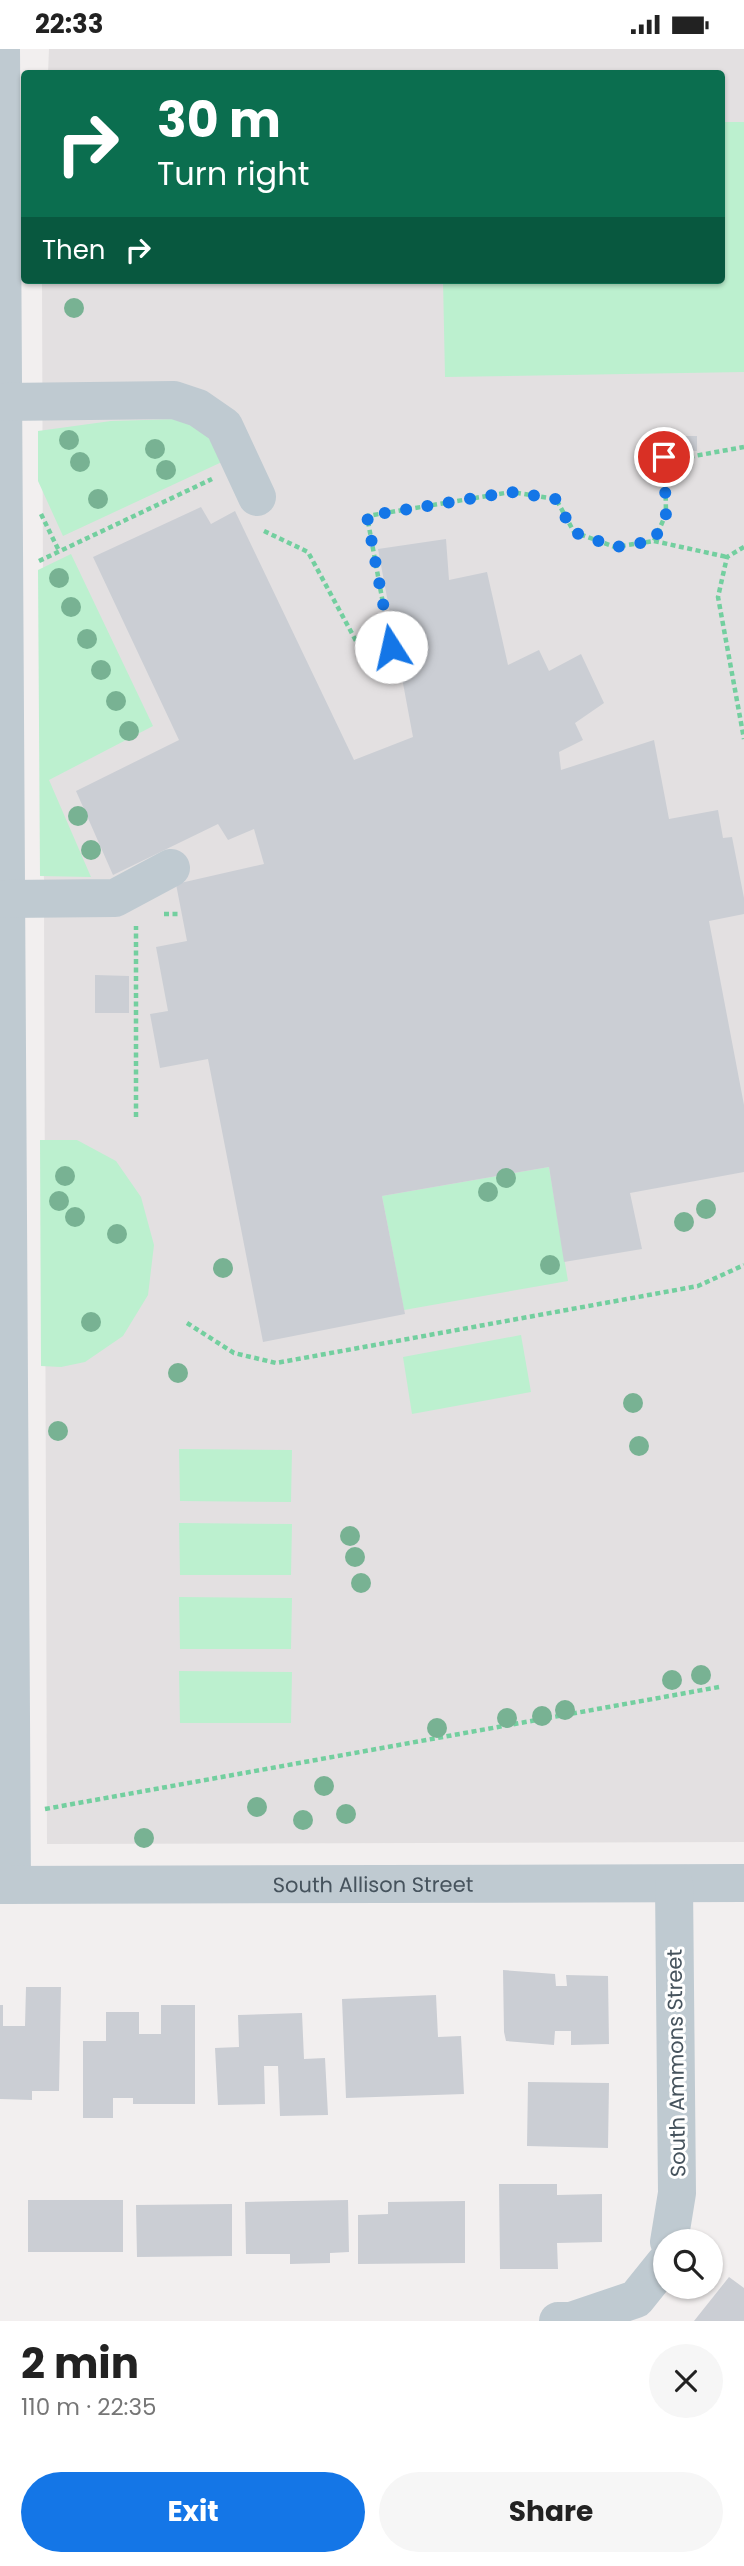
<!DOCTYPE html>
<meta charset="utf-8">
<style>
:root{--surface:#fff;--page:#f6f6f6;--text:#222;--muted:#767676;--accent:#1476e7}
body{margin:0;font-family:Poppins,sans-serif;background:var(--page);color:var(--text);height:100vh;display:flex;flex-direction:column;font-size:26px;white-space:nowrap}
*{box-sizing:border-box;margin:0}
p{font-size:23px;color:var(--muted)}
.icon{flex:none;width:38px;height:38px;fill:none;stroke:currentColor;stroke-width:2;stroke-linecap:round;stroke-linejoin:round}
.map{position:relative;height:2272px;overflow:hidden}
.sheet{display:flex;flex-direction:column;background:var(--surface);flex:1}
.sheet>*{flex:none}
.guide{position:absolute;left:21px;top:21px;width:704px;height:214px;border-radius:7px;box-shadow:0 2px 5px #0004;background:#0b6e4f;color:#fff;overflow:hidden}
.controls{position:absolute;left:653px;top:2180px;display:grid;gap:14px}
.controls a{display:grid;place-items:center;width:70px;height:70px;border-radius:50%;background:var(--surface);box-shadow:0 2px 5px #0004;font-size:35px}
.pin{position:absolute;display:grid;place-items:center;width:60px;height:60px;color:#fff;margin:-30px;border:4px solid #fff;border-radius:50%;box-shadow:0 2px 7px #0007}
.me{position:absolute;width:77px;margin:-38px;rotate:350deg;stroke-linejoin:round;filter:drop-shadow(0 0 5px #0008)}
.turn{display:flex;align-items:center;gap:24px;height:147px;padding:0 21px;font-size:32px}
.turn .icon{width:91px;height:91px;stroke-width:2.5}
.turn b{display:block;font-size:49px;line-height:60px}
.then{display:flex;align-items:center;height:66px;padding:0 21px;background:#0003;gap:14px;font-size:26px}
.round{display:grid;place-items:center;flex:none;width:74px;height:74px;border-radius:37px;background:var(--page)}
.head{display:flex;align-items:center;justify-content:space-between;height:119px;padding:0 21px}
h1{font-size:42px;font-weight:700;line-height:52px}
.action{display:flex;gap:14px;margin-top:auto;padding:14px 21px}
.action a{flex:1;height:80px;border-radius:42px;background:var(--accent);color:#fff;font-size:28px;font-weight:700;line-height:80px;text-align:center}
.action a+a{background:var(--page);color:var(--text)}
.status{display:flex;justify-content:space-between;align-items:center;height:49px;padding:0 35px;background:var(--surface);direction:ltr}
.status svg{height:19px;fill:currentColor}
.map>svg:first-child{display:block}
</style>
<div class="status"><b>22:33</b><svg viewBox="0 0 49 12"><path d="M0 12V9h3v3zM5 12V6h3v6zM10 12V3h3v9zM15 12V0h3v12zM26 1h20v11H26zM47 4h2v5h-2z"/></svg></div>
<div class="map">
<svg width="744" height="2272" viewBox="0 0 744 2272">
<rect width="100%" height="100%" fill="#f2efef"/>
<path fill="#e3e0e1" d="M49,0H744V1793L47,1795L42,231H721V24H48Z"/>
<path fill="#bcf0cf" d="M721,73H744V323L445,328L443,231H721Z
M178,370L204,382L224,412L63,487L38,432V382L111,372Z
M71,505L153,677L49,731L91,828L40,827L38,521Z
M40,1091H77L116,1112L141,1148L154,1196L148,1246L123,1287L85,1313L61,1318L41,1317Z
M549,1118L568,1232L404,1261L382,1147Z
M521,1286L531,1343L412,1365L403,1308Z
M179,1400L292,1401L291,1453L180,1452Z
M179,1474L292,1475L291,1526H180Z
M179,1548L292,1549L291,1600H180Z
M179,1622L292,1623L291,1674H180Z"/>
<path fill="#cbced4" d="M679,387H697V402H679Z
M201,458L211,475L235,462L354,711L413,688L378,500L446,490L449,531L487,523L508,616L539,601L549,622L581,605L604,654L575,674L583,691L559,703L561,721L654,691L669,770L718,761L723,789L732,788L744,849V865L709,872L744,1056V1123L630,1144L642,1200L564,1213L549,1118L382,1147L405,1265L263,1293L208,1010L160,1019L150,965L168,962L156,898L187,892L176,835L264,815L254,780L228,791L218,775L113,826L76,742L179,691L93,508Z
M95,926L129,927V964H95Z
M503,1921L555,1925L556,1937H567L566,1926L608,1927L609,1995L571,1996V1982H555L554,1996L506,1992L504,1983Z
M26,1938H61L59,2042H32V2051L0,2050V1956H3V1977H25Z
M436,1946L438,1988L461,1987L464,2045L346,2049L342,1950Z
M161,1956H195V2055H133V2049H113V2069H83V1992H106V1963H139V1985H161Z
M302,1964L304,2010L325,2009L328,2066L280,2067L278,2017H264L265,2055L218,2056L215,1999L239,1998L238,1966Z
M528,2033L609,2034L608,2099L527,2097Z
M499,2135H557V2146L602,2145V2193L557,2194L558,2220H500Z
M28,2151H123V2203H28Z
M348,2151L349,2203L330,2204V2214L290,2215V2205H246L245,2153Z
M465,2152V2214L358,2215V2166L388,2165V2153Z
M232,2155V2207L137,2208L136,2156Z
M729,2228L744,2239V2272H694Z"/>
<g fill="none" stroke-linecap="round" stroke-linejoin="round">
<path stroke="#73cf9f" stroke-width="4.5" stroke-dasharray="5 3.5" stroke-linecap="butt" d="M41,465L59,502
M264,482L308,503L362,603L391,598L367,467L511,443L556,450L574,483L615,498L654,492L666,465L665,408L694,407L744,398
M654,492L727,508
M744,498L727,508L718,548L744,690
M39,512L212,430
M164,865H181
M136,1068V877
M187,1274L234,1304L276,1314L698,1237L744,1216
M45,1760L719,1638"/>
<g stroke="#bfcad1" stroke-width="38">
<path d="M1,0L12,1836"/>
<path d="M4,353L174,351L198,359L224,377L257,448"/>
<path d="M6,850L115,849L171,819"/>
<path id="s1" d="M0,1836L744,1834"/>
<path d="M669,2193L677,2144L674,1835"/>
<path d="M558,2272H571L636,2250L665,2214"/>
</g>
</g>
<g fill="#78b293">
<circle cx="74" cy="259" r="10"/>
<circle cx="69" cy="391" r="10"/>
<circle cx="155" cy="400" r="10"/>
<circle cx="80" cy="413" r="10"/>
<circle cx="166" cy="421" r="10"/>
<circle cx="98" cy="450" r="10"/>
<circle cx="59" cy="529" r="10"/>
<circle cx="71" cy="558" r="10"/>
<circle cx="87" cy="590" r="10"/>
<circle cx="101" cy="621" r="10"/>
<circle cx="116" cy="652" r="10"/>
<circle cx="129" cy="682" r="10"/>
<circle cx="78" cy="767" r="10"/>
<circle cx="91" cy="801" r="10"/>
<circle cx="65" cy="1127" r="10"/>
<circle cx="506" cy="1129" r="10"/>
<circle cx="488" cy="1143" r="10"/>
<circle cx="59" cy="1152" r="10"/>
<circle cx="706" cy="1160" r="10"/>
<circle cx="75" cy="1168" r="10"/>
<circle cx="684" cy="1173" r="10"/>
<circle cx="117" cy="1185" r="10"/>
<circle cx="550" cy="1216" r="10"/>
<circle cx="223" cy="1219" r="10"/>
<circle cx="91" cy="1273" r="10"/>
<circle cx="178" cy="1324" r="10"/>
<circle cx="633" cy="1354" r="10"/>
<circle cx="58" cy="1382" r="10"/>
<circle cx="639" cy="1397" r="10"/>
<circle cx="350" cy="1487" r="10"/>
<circle cx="355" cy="1508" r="10"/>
<circle cx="361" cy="1534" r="10"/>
<circle cx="701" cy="1626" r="10"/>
<circle cx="672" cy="1631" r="10"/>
<circle cx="565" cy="1661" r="10"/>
<circle cx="542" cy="1667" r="10"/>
<circle cx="507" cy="1669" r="10"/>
<circle cx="437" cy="1679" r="10"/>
<circle cx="324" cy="1737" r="10"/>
<circle cx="257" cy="1758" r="10"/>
<circle cx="346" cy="1765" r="10"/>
<circle cx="303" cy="1771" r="10"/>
<circle cx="144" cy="1789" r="10"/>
</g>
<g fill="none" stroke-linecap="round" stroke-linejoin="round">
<path stroke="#1476e7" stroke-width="12" stroke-dasharray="0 21.6" d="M391,598L367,467L511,443L556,450L573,483L615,498L654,492L666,465L664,408"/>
</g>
<g text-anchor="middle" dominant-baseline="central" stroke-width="6" stroke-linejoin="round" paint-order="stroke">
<g font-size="21" fill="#46535d" stroke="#fff">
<text stroke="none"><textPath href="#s1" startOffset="373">South Allison Street</textPath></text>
<text transform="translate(676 2014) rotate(-91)">South Ammons Street</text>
</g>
</g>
</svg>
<div class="controls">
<a><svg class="icon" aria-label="search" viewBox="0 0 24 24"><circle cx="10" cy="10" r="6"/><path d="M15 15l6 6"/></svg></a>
</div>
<div class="pin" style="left:664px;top:408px;background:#d93025"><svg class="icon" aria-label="arrive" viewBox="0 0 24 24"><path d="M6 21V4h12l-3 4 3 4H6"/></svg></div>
<svg class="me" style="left:391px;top:598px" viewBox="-20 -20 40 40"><circle r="19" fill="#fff"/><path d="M0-13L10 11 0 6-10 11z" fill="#1476e7"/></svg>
<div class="guide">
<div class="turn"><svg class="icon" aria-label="right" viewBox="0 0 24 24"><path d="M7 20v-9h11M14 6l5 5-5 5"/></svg><div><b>30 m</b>Turn right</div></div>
<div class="then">Then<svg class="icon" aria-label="right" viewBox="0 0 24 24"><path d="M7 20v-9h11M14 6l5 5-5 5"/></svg></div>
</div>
</div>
<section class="sheet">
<div class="head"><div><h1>2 min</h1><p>110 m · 22:35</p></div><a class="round"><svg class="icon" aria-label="close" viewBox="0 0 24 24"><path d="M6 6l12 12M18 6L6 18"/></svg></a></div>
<div class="action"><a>Exit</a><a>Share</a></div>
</section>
